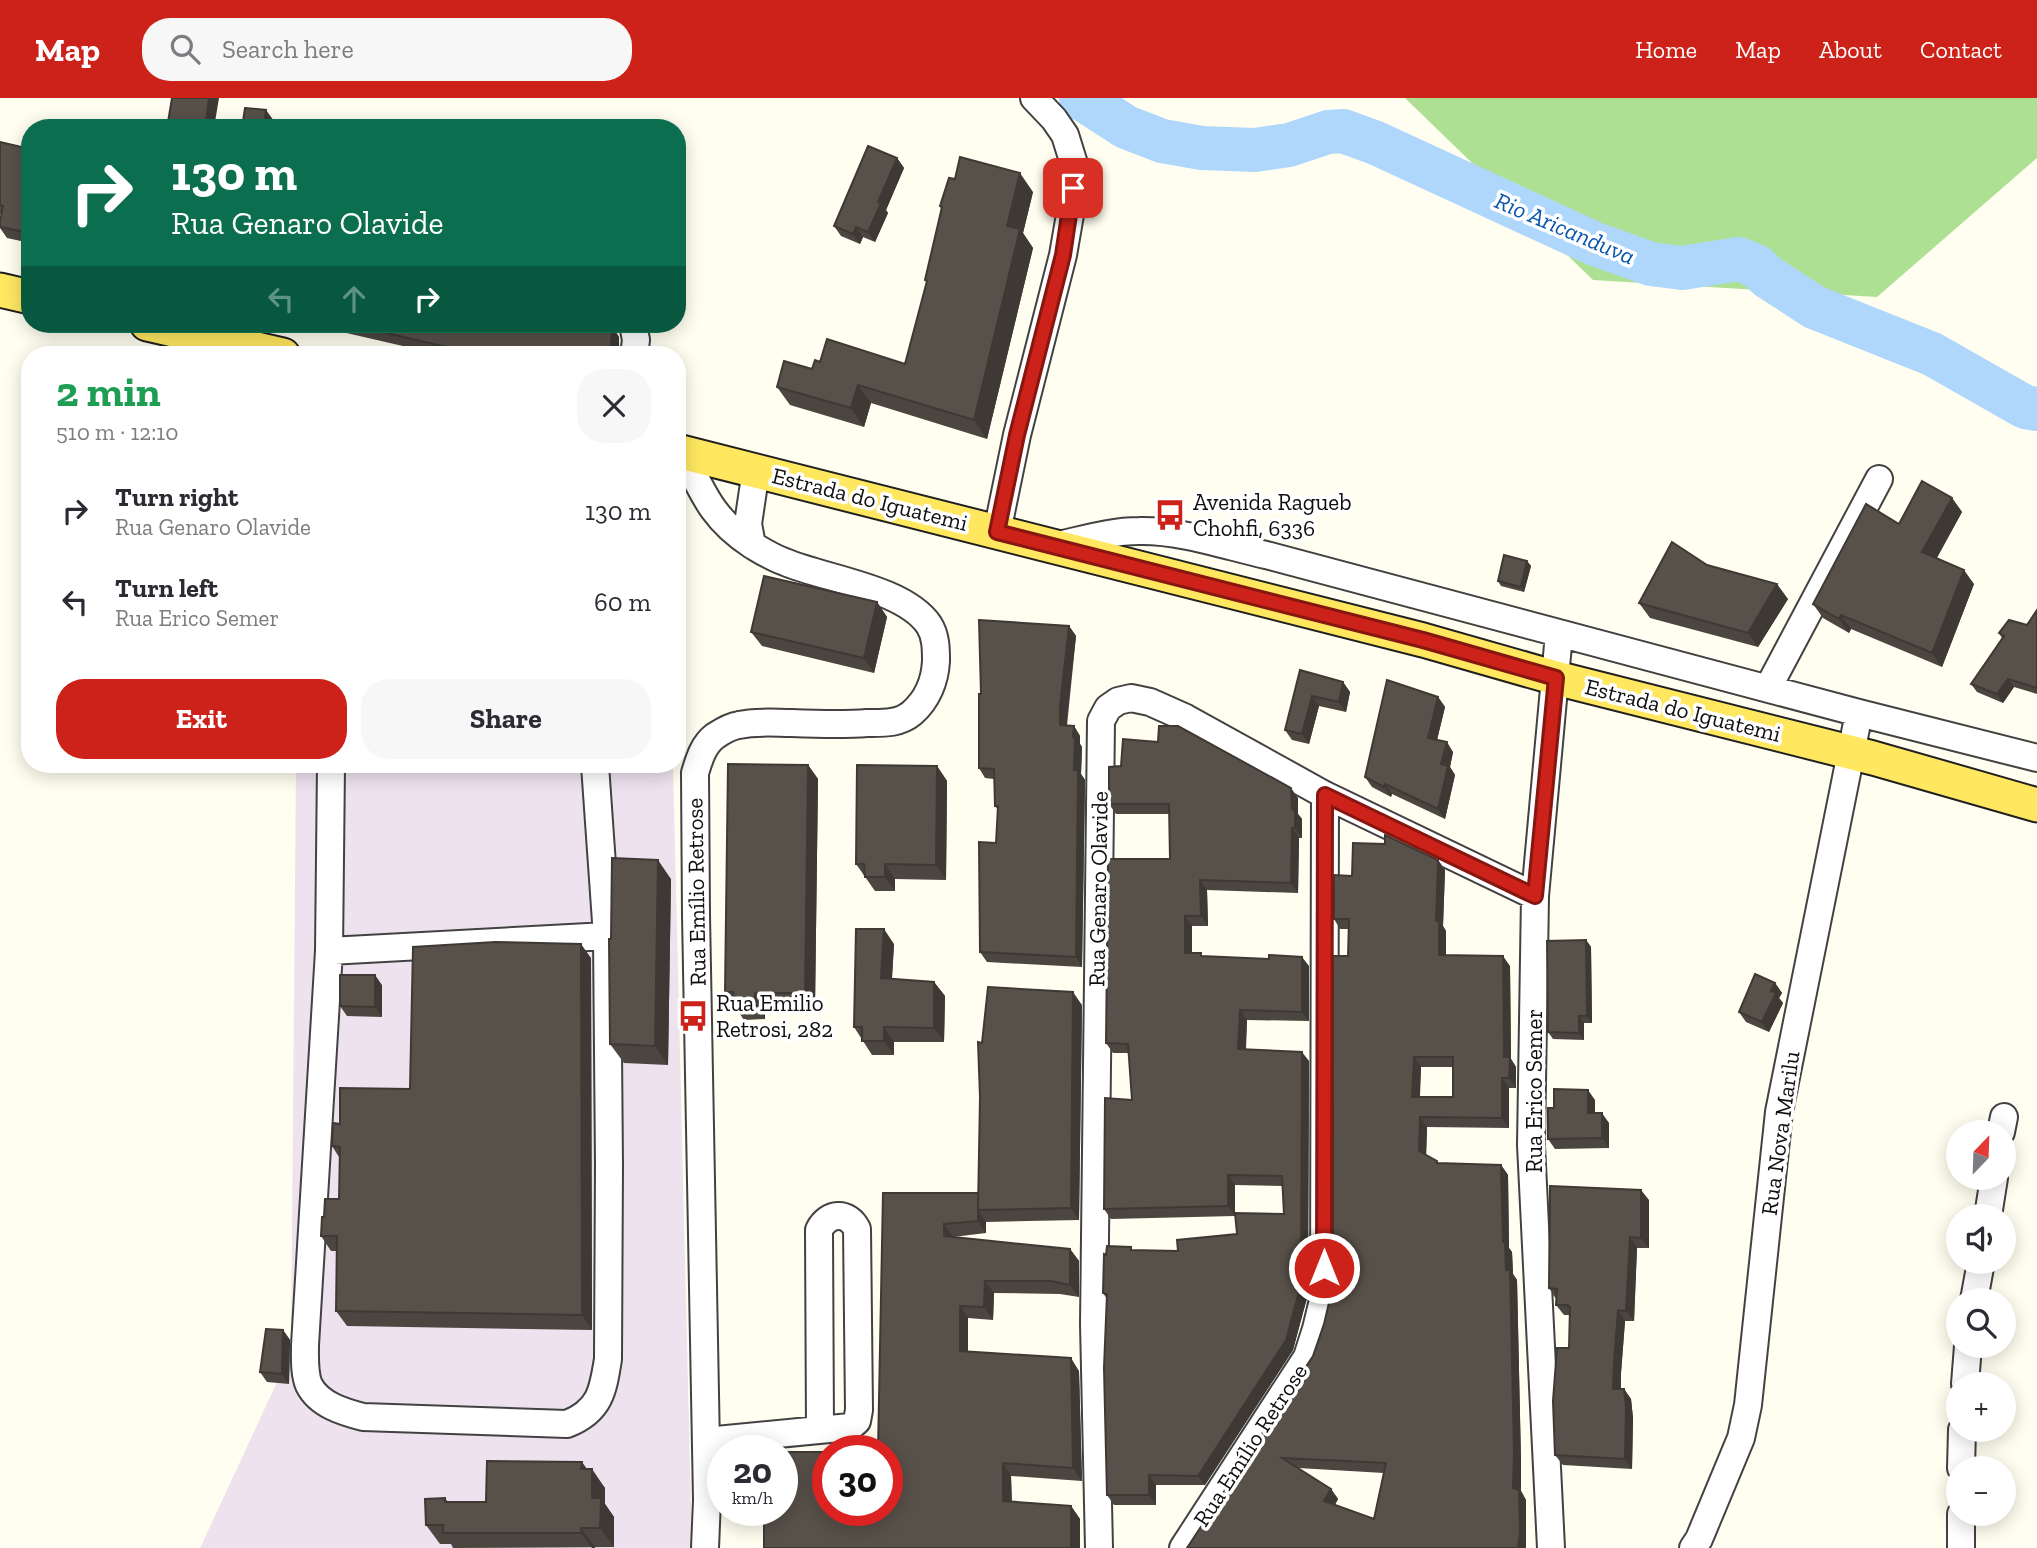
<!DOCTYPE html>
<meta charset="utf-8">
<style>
:root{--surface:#fff;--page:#f7f7f7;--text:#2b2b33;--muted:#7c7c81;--accent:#cc2219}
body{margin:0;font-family:"Zilla Slab",serif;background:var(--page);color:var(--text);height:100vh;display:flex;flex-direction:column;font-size:26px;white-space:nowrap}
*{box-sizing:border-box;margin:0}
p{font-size:23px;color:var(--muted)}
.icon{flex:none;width:38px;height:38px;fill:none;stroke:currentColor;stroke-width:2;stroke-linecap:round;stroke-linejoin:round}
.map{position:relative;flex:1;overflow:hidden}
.panel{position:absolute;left:21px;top:248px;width:665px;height:427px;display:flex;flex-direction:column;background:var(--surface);border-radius:28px;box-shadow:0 4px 18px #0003}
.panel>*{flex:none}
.guide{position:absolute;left:21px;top:21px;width:665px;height:214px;border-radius:28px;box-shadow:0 4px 18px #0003;background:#0b6e4f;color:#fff;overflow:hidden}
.needle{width:46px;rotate:23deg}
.controls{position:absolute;left:1946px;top:1022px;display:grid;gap:14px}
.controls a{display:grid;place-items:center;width:70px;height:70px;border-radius:50%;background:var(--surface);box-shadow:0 4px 18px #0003;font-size:35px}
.speed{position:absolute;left:707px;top:1337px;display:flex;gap:14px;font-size:35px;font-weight:700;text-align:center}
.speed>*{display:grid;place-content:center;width:91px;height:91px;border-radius:50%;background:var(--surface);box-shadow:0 4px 18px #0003;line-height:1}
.speed small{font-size:18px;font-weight:400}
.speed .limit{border:10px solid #d22;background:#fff;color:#111}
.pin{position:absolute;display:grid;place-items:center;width:60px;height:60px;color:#fff;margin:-30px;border-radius:14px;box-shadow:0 4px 10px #0006}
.me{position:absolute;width:77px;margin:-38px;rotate:0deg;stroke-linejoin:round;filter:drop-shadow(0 0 5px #0008)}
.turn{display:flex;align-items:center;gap:24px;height:147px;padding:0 35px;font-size:32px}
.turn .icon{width:91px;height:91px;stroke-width:2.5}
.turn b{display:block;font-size:49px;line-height:60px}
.lanes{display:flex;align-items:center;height:66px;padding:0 35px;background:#0003;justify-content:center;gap:35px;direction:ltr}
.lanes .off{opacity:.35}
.round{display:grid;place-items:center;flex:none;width:74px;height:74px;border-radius:28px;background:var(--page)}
.headline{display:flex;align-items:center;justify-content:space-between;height:119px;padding:0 35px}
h1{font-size:42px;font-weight:700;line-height:52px;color:#1e9e55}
.cta{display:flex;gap:14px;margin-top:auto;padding:14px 35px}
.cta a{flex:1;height:80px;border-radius:28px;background:var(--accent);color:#fff;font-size:28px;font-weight:700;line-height:80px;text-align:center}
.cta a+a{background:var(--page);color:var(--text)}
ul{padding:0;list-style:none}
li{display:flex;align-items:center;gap:21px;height:91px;padding:0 35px}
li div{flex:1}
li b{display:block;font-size:26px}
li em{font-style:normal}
header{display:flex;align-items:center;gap:42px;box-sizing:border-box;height:98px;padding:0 35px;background:var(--accent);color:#fff}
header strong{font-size:33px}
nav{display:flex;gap:38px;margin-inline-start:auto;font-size:24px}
.search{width:490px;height:63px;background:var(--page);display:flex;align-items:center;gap:18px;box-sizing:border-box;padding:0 24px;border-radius:28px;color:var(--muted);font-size:26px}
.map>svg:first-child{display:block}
</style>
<header>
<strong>Map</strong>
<div class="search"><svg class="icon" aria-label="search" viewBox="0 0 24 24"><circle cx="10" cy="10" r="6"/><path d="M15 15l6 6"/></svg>Search here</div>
<nav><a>Home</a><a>Map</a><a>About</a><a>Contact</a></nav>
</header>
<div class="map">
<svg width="2037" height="1450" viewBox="0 0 2037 1450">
<rect width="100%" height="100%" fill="#fffef0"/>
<path fill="#eee2ee" d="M296,667H673L692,1450H200L291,1254Z"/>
<path fill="#aee093" d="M1405,0H2037V60L1877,199L1593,182Z"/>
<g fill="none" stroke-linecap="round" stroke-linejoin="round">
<path stroke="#afd7fc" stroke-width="44" d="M1081,0L1126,29L1162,43L1202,50L1255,52L1289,47L1328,34L1343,33L1376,45L1595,146L1651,166L1682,170L1739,161L1756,168L1768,179L1814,209L1932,256L2025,309L2037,311"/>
<defs>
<path id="minor" d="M633,226L636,242L634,257
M683,355C703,395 712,421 752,447C762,453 773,460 785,464C825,481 904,490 929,527C936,538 936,551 936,563C935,583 927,602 912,615C899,626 883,625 867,625C842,627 817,626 792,625C775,625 756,623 739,627C732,628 721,634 715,638C703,647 699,662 695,675L696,817L707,1402L705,1450
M997,434L1017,337L1063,157L1071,111L1075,69L1065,37L1054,21L1034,0
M752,447L748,426L756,372
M1054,448C1082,442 1110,433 1139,433C1180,432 1226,448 1266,457L1859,615L2037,660
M1768,590L1879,381
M331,667L329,853L305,1247C305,1259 304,1276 309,1287C319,1307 344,1314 363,1319L567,1326C600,1313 603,1293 608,1261L609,1067L607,838L595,667
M329,853L607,838
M2001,1034L2004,1019
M1988,1118L1994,1080
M1974,1202L1981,1164
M1965,1286L1968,1248
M706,1343L850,1329L857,1323L859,1312L857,1131C848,1113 828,1114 819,1132L820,1332
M1961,1370L1962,1332
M1961,1416V1450
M1099,1450L1094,1226L1101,623L1108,610L1118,603L1131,600L1150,604L1186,620L1325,697L1535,798
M1183,1450L1307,1259L1316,1231L1324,1198L1325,697
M1551,1450L1531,1047L1535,798L1559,536
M1693,1450L1699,1441L1741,1340L1748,1307L1779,1014L1859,615"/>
<path id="major" d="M0,192L30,199
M147,226L283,257
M677,353L1423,542L1556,580L1873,660L2037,707"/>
</defs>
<use href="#minor" stroke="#424242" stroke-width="30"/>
<use href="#major" stroke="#202020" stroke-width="37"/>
<use href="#minor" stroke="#fff" stroke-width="26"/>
<use href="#major" stroke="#ffe860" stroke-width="33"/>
</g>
<path fill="#4c4640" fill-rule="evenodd" d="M0,44L30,51V145L7,140L0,130L1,116H0Z
M897,60L904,70L886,112L888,115L875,144L863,139L860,146L841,138L834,128Z
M1033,94L1023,135L1033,150L987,341L871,305L864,329L790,307L777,289L812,271L820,264L905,266L927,185L925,182L941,111L940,108Z
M315,226H519L619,239V257H442L316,228Z
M1952,400L1962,414L1937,460L1974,486L1942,569L1851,531L1849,535L1823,520L1813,506L1899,426Z
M1527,463L1531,468L1524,494L1501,488L1498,483Z
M1707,467L1788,501L1758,549L1650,520L1639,505Z
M877,504L887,519L874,575L762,548L751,534Z
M2037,512V596L2014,589L2003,605L1977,594L1971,586L2002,540L1999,535L2027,527Z
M1069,528L1076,538L1067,628H1074L1080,638V646L1082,649L1081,676L1085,682L1082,869L987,864L980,854L996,745L998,712L995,708L994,681L985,680L979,670L981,596Z
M1300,572L1343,584L1350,594L1346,614L1319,608L1309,646L1292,642L1285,632Z
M1438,599L1445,609L1437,642L1453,654L1450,669L1455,677L1445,721L1392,696L1391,699L1372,689L1365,679Z
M808,667L818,681L815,909H765V921L744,922L725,894Z
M937,668L947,683L946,782L895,781V793H875L856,766Z
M1298,700V716L1302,721V740H1299L1298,795L1207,792L1208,828H1192V855L1203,858L1309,868V923L1247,922L1246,952L1309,963L1308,1196L1293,1252L1205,1387H1156V1407H1114L1107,1397V1201L1103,1195L1106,1157L1133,1152L1178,1153L1237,1136L1284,1116L1283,1088L1235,1087V1118L1111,1121L1104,1111L1132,1002L1129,955H1113L1106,945L1170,761L1169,716H1116L1109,706Z
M1438,762L1445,772L1443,828L1446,833V857L1510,868L1511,961L1516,969V990H1509V1030L1427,1029L1426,1057L1437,1063L1438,1065L1501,1067L1508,1077L1509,1150L1512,1154L1513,1176L1517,1182L1521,1363V1393L1526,1402V1450H1187L1313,1258L1324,1226L1333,1188L1348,858V831H1340L1334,821L1352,778ZM1421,969H1453V999H1420ZM1298,1370L1384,1375L1374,1421L1335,1407L1338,1401L1331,1391Z
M671,781L668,967L624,965L610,946L611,841Z
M1586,842L1591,849L1592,925H1584V942L1553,941L1548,934Z
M894,846L892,881L934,884L945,898L944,944H894V957H872L854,929Z
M591,860L592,1232L347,1228L336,1213L337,1153H331L321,1138L324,1119L339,1101V1059L332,1048L340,1026L410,991Z
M1775,885L1782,895L1779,900L1783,905L1769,934L1746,924L1739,914Z
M382,887V919L347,918L340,908Z
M1082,907L1079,1122L986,1124V1135L953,1139L1070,1151L1079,1163V1199L1060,1196L994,1195L993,1222L968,1220V1253L1079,1273L1082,1383L1011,1378L1012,1404L1071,1408L1080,1421L887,1412L883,1095L978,1096L982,945Z
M1595,1002V1015L1609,1025V1050L1555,1051L1548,1041L1554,1010Z
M1649,1102V1150H1637L1634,1223H1625L1621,1275V1291H1624L1631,1301L1633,1320L1632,1371L1563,1367L1555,1357L1569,1250L1570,1217H1564L1556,1207V1201L1549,1190Z
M283,1232L290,1242L289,1286L267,1284L260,1274Z
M587,1371L605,1390V1406L614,1419V1449L453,1450L451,1446H440L426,1427L445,1400L448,1404H486Z"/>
<path fill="#3e3934" d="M209,0H219L214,30H205Z
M266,12L274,23L273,30H264Z
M897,60L904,70L886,112L888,115L875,144L868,134L878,104Z
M1020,75L1033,94L1023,135L1033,150L987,341L974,322L1007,128Z
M856,129L863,139L860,146L853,136Z
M612,227L619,239V257H616L611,251Z
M858,287L871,305L864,329L851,310Z
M1952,400L1962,414L1932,468L1922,454Z
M1527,463L1531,468L1524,494L1521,489Z
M1964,472L1974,486L1942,569L1932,555Z
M1777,486L1788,501L1758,549L1748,535Z
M877,504L887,519L874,575L864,560Z
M1841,517L1851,531L1849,535L1839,521Z
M1069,528L1076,538L1067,617V637L1060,627V608Z
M2008,581L2014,589L2003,605L1997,596Z
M1343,584L1350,594L1346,614L1339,604Z
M1312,598L1319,608L1309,646L1302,636Z
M1438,599L1445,609L1435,650L1428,640Z
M1074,628L1080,638V646L1082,649L1081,676L1085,682L1082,869L1076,859Z
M1447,644L1453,654L1450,669L1455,677L1445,721L1438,711L1441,666Z
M808,667L818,681L815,909L805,895Z
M937,668L947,683L946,782L936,767Z
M1385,686L1392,696L1391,699L1384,689Z
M1291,690L1298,700V716L1302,721V740L1295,730L1292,711Z
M1292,730L1299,740L1298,795L1291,785Z
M658,762L671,781L668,967L655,948Z
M1438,762L1445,772L1443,828L1446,833V867L1439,857L1436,823Z
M885,766L895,781V793L885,779Z
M1200,782L1207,792L1208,828L1201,818Z
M1185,818L1192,828V865L1185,855Z
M884,831L894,846L891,895L881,880Z
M1586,842L1591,849L1592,925L1587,918Z
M581,846L591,860L592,1232L582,1217Z
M1503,858L1510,868L1511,961L1516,969V990L1509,980L1504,959Z
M1302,859L1309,868V923L1302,914Z
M375,877L382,887V919L375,909Z
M934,884L945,898L944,944L934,930Z
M1775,885L1782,895L1779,900L1783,905L1769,934L1762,924Z
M1073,894L1082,907L1079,1122L1071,1110Z
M755,895L765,909V921L755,907Z
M1240,912L1247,922L1245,961L1238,951Z
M1579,918L1584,925V942L1579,935Z
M884,929L894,944V957L884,943Z
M1302,954L1309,963L1308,1196L1293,1252L1205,1387L1198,1378L1286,1242Z
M1414,959L1421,969L1419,1009L1412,999Z
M1502,980L1509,990V1030L1502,1020Z
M1588,992L1595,1002V1025L1588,1015Z
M1602,1015L1609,1025V1050L1602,1040Z
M1420,1019L1427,1029L1426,1063L1419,1053Z
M1501,1067L1508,1077L1509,1150L1512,1154L1513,1176L1517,1182L1521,1363V1393L1526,1402V1450H1518L1513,1390L1506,1172L1503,1144Z
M1228,1077L1235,1087V1118L1228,1108Z
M1641,1092L1649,1102V1150L1641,1140Z
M978,1112L986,1124V1135L978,1123Z
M944,1126L953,1139L944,1138Z
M1630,1139L1637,1150L1634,1223L1626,1213Z
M1070,1151L1079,1163V1199L1070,1187Z
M985,1183L994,1195L993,1222L984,1209Z
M960,1208L968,1220V1265L960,1253Z
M1618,1212L1625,1223L1621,1275L1620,1301L1613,1291L1614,1265Z
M283,1232L290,1242L289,1286L282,1276Z
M1071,1260L1079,1273L1082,1383L1073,1370Z
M1624,1291L1631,1301L1633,1320L1632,1371L1625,1361Z
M582,1364L592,1378V1371L605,1390V1406L614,1419V1449L600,1430L581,1371Z
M1003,1365L1011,1378L1012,1416L1003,1403Z
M1149,1377L1156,1387V1407L1149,1397Z
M1331,1391L1338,1401L1331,1413L1324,1403Z
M1071,1408L1080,1421V1450H1071Z
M581,1430L595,1449V1450H592L581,1435Z"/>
<path fill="#58514a" stroke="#3e3934" stroke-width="2" fill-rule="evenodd" d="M172,0H209L205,30H167Z
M245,10L266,12L264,30H242Z
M0,44L30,51V135L0,129V123L3,108L0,107Z
M868,48L897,60L878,104L881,105L868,134L856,129L853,136L834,128Z
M960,59L1020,75L1007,128L1020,131L974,322L858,287L851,310L777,289L784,263L812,271L815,262L820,264L827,241L905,266L927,183L925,182L942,109L940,108L949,80L955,81Z
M347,226H519L531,228L532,226H607L612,227L611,251L616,257H481Z
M1922,383L1952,400L1922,454L1964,472L1932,555L1841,517L1839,521L1813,506L1866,406L1899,426Z
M1672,444L1707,467L1777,486L1748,535L1639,505Z
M1504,457L1527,463L1521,489L1498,483Z
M764,478L877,504L864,560L751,534Z
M2037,512V590L2008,581L1997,596L1971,586L2004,538L1999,535L2009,522L2027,527Z
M979,522L1069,528L1060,608V627L1074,628L1073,639H1075L1074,672H1078L1076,859L980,854L979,744L996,745L998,708H995L994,671L979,670V596H981Z
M1300,572L1343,584L1339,604L1312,598L1302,636L1285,632Z
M1387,582L1438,599L1428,640L1447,644L1441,666L1448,668L1438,711L1385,686L1384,689L1365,679Z
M1159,628H1178L1291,690L1292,711L1295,712V730H1292L1291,785L1200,782L1201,818H1185V855H1201V858L1269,861V857L1302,859V914L1240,912L1238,951L1302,954L1301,1186L1286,1242L1198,1378L1149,1377V1397H1107L1104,1270L1107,1196L1103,1195L1104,1156L1106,1157L1107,1148L1131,1149V1152L1178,1153L1177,1142L1237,1136L1235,1115L1284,1116L1282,1078L1228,1077V1108L1104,1111L1105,1000L1132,1002L1128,946L1106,945L1108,761H1170L1169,706H1109V669L1121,668L1123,641L1158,644Z
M728,666L808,667L805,895H755V907H734L733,894H725Z
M857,667L937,668L936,767L885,766V779H865L864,766H856Z
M1385,737L1438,762L1436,823H1439V857L1503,858L1504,959H1510L1509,980H1502V1020L1420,1019L1419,1053L1437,1063V1065L1501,1067L1503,1144H1505L1506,1172H1510L1514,1353L1513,1390L1519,1392L1520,1433L1518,1450H1187L1313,1258L1324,1226L1333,1188V858H1348L1349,821H1334V777L1352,778L1353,745L1385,746ZM1414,959H1453V999H1412ZM1282,1360L1386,1365L1374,1421L1324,1403L1331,1391Z
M612,760L658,762L655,948L610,946L609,841H611Z
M856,831H884L881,880L934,884V930L884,929V943H862V929H854Z
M1586,842L1587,918H1579V935L1548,934L1547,843Z
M495,844L581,846L582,1217L336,1213L337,1138H321L322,1119H324L325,1101H339L340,1049L332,1048L333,1025L340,1026V990L410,991L413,849Z
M1755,876L1775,885L1771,893L1776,895L1762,924L1739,914Z
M340,877H375V909L340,908Z
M988,889L1073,894L1071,1110L978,1112V1123L944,1126V1138L1070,1151V1187L1051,1183H985L984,1209L960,1208V1253L1071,1260L1073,1370L1003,1365V1403L1071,1408V1450H764V1412H782V1354H828V1412H887V1353H878L883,1095H978V1111L980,999L978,944L982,945Z
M1554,991L1588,992V1015H1602V1040L1548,1041V1010H1554Z
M1550,1088L1641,1092V1140L1630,1139L1626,1213L1618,1212L1614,1265L1613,1291H1624L1626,1309L1625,1361L1555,1357L1553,1303L1557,1250H1569L1570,1209H1568V1207H1556L1557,1191L1549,1190Z
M266,1231L283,1232L282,1276L260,1274Z
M487,1363L582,1364L581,1371H592V1400H601L600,1430H581V1435H443V1427H426L425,1401L445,1400V1404H486Z"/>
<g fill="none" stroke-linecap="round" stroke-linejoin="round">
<defs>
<path id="route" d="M1073,90L1063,157L1017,337L997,434L1423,542L1556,580L1535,798L1325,697L1324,1170"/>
</defs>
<use href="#route" stroke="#851610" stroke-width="18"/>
<use href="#route" stroke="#cc2219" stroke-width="12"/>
</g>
<defs>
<symbol id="bus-bare" viewBox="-9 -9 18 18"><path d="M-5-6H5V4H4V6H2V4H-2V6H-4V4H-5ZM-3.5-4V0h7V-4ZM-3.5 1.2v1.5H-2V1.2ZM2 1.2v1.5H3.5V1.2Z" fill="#cc2219" stroke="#fff" stroke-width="2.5" paint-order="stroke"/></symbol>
</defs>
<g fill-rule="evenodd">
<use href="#bus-bare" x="1148" y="395" width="44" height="44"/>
<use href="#bus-bare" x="671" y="896" width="44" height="44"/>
</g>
<g text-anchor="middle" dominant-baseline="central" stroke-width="7" stroke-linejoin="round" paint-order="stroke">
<g font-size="23" fill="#0f0f0f" stroke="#fff">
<text transform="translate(870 401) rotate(14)">Estrada do Iguatemi</text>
<text transform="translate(1683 612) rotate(14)">Estrada do Iguatemi</text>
<text transform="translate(1098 791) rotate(-89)">Rua Genaro Olavide</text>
<text transform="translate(696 794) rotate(-91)">Rua Emílio Retrose</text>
<text transform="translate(1534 993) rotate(-90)">Rua Erico Semer</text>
<text transform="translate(1780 1035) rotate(-82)">Rua Nova Marilu</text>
<text transform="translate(1250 1347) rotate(-57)">Rua Emílio Retrose</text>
</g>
<g font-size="23" fill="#0f0f0f" stroke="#fff" text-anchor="start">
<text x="1193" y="404">Avenida Ragueb<tspan x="1193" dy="26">Chohfi, 6336</tspan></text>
<text x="716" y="905">Rua Emilio<tspan x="716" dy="26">Retrosi, 282</tspan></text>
</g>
<g font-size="24" font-style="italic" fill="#0b56ad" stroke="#fff">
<text transform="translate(1565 130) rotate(23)">Rio Aricanduva</text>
</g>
</g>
</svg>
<div class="controls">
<a><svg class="needle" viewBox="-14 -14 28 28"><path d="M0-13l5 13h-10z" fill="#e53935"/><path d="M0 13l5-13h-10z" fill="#7c7c81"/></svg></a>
<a><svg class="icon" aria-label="sound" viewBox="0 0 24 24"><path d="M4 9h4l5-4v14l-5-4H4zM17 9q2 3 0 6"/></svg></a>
<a><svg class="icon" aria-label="search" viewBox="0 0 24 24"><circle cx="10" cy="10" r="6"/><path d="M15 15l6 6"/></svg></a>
<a>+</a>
<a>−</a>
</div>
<div class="speed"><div>20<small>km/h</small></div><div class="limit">30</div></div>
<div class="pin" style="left:1073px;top:90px;background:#d93025"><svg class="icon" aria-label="arrive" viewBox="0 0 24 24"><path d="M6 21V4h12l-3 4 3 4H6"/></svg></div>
<svg class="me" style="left:1324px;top:1170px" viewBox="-20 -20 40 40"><circle r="17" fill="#cc2219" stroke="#fff" stroke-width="3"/><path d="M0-11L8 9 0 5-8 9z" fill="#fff"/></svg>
<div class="guide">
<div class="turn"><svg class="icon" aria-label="right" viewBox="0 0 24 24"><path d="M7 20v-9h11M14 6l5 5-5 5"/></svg><div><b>130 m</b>Rua Genaro Olavide</div></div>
<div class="lanes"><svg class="icon off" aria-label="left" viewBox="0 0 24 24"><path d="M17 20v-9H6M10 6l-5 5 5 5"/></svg><svg class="icon off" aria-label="ahead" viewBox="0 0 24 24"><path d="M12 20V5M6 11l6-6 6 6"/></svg><svg class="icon" aria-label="right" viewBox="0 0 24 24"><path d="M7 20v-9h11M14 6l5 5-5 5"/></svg></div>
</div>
<section class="panel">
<div class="headline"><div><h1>2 min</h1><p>510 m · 12:10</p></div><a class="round"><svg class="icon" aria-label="close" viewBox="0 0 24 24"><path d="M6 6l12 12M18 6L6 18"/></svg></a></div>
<ul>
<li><svg class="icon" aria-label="right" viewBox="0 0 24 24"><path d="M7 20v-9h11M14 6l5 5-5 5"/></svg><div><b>Turn right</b><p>Rua Genaro Olavide</p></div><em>130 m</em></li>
<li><svg class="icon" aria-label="left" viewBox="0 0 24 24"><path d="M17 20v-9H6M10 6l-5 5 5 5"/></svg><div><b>Turn left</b><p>Rua Erico Semer</p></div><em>60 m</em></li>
</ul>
<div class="cta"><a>Exit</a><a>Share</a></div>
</section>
</div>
